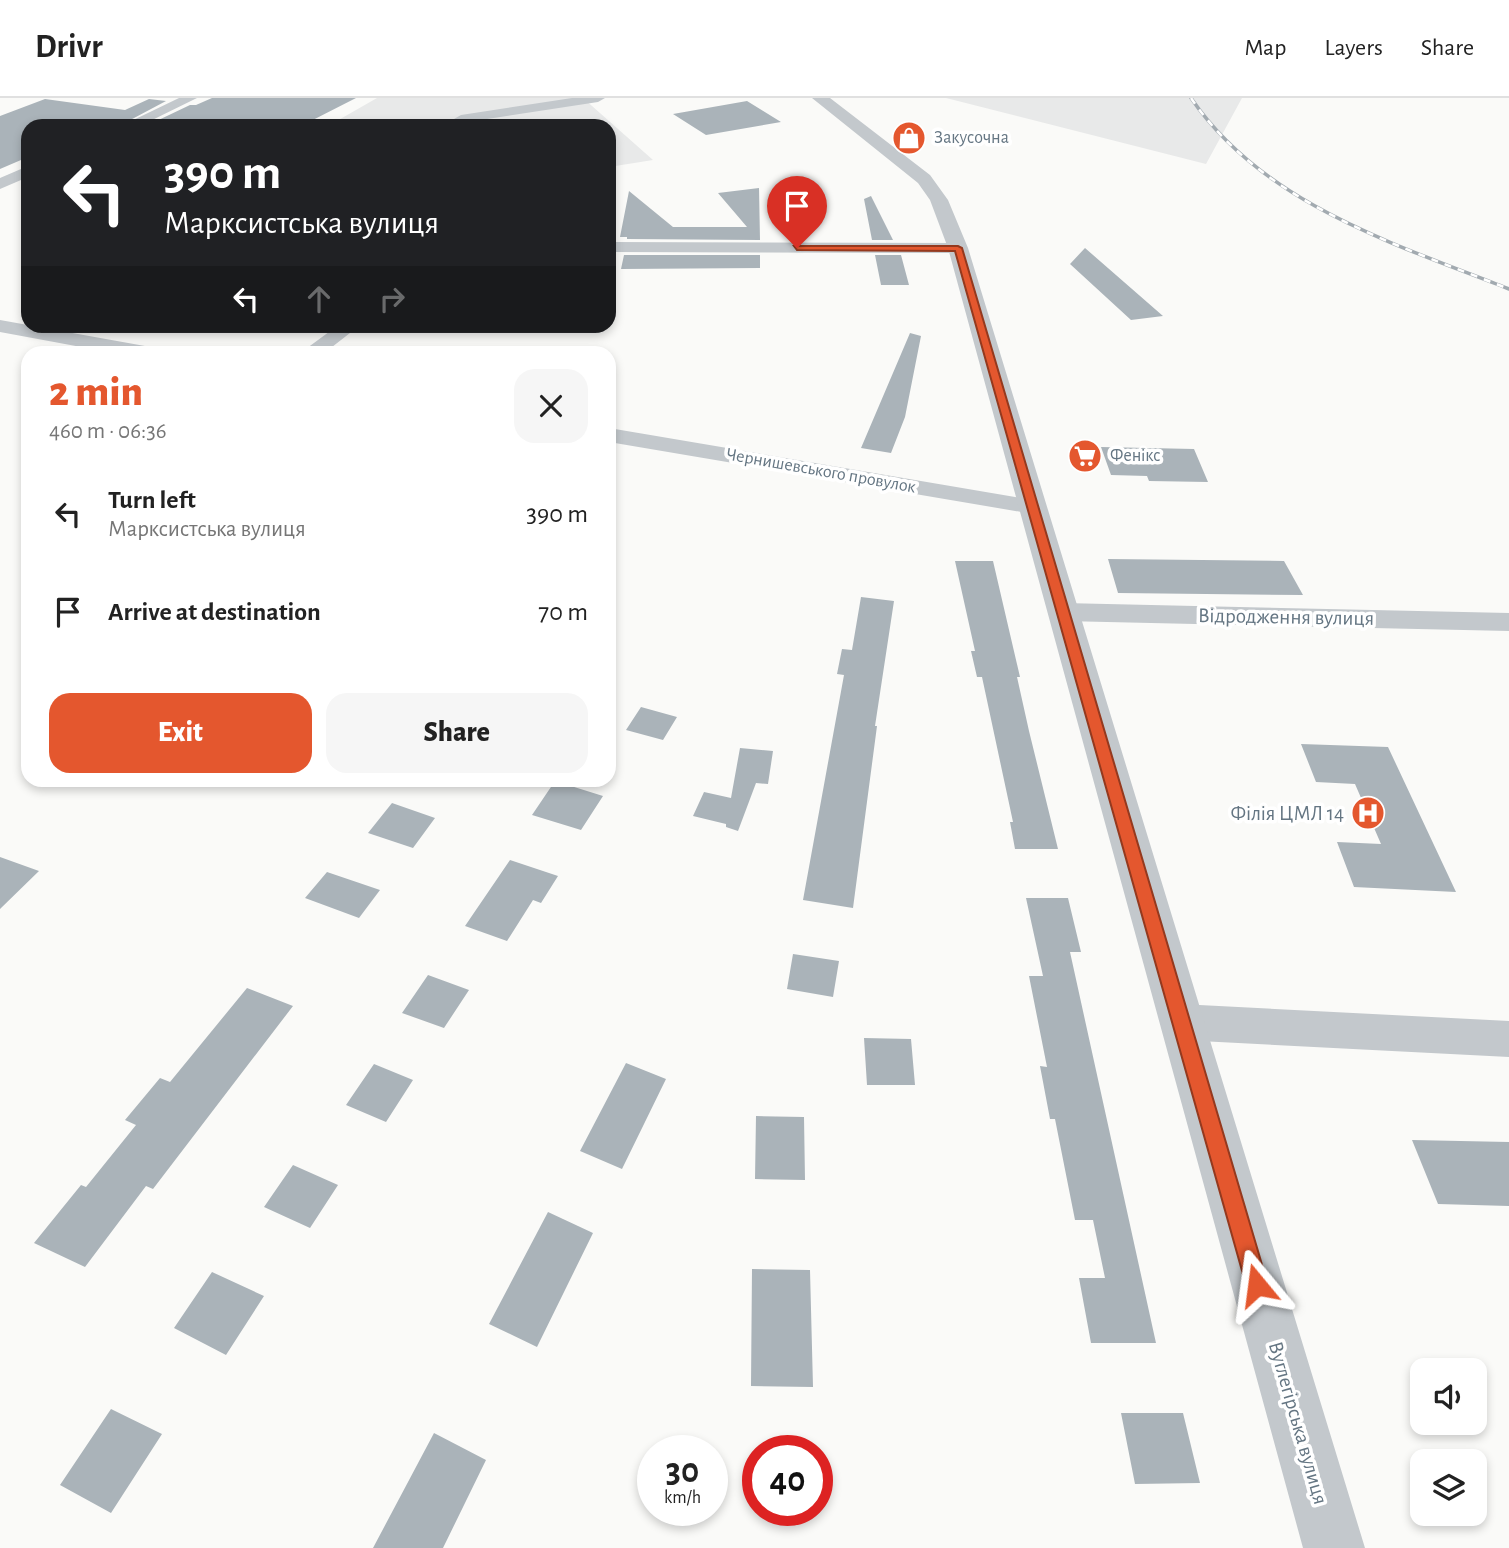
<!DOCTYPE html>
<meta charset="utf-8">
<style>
:root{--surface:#fff;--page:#f6f6f6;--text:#222;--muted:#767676;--line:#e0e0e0;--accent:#e4572e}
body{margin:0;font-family:"Alegreya Sans",sans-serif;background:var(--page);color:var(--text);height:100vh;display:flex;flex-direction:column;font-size:26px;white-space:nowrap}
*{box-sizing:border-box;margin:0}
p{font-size:23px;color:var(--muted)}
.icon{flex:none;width:38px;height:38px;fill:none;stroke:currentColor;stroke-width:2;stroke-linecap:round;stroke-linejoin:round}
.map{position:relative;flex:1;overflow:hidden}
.sheet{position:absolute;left:21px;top:248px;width:595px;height:441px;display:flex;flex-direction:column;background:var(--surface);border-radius:21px;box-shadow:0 4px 10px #0003}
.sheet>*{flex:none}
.top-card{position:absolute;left:21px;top:21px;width:595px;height:214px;border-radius:21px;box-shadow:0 4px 10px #0003;background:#202124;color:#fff;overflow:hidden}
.fabs{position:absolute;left:1410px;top:1260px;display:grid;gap:14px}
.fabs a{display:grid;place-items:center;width:77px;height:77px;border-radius:14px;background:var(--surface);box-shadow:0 4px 10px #0003;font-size:35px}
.speed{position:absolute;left:637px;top:1337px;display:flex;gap:14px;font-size:35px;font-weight:700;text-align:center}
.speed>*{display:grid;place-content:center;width:91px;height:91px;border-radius:50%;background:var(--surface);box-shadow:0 4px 10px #0003;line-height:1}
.speed small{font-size:18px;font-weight:400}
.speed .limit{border:10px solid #d22;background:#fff;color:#111}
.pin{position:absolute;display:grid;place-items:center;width:60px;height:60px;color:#fff;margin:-72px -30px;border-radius:50% 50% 50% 0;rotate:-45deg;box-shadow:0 0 7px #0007}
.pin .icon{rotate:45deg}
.me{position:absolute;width:77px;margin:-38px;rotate:344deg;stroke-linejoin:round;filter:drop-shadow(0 0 5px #0008)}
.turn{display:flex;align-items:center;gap:24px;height:147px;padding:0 28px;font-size:32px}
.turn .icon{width:91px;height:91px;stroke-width:2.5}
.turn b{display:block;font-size:49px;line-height:60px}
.lanes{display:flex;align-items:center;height:66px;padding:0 28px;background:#0003;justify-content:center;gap:35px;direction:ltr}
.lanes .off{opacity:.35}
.round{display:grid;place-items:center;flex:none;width:74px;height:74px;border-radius:21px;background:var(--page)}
.headline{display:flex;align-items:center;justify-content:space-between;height:119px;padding:0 28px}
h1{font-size:42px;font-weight:800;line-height:52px;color:var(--accent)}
.primary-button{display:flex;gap:14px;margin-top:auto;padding:14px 28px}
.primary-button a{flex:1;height:80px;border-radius:21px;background:var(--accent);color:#fff;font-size:28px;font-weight:800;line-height:80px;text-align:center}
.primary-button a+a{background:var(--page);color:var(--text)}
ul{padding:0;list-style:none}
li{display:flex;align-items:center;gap:21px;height:98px;padding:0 28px}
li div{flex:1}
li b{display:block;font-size:26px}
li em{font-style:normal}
header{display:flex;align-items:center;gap:42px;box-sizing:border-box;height:98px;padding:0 35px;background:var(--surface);border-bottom:2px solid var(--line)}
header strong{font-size:33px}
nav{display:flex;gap:38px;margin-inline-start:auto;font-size:24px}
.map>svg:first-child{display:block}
</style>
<header>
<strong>Drivr</strong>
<nav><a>Map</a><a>Layers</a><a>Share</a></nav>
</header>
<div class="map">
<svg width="1509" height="1450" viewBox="0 0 1509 1450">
<rect width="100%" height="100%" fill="#fafaf8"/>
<path fill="#e8e9e9" d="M377,0H583L653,62L609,69V28H328Z
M946,0H1242L1206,66Z"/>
<path fill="#aab3b9" d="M212,0H356L303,27L264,22V28H146L190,7H196Z
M45,1L125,12L149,1L166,3L119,28H28V59L0,71V18Z
M747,3L781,24L706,37L673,16Z
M759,90L760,142L627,141V139H620L629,93L673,129H747L718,95Z
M871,98L893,142H872L864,101Z
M1085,150L1163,218L1131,222L1070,166Z
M624,157H760V170L621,171Z
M875,157H901L909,187H881Z
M910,235L921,238L905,319L891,355L861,350Z
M1101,349L1194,351L1208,384L1149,383L1147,378L1111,377Z
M1108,461L1284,463L1303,497L1118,495Z
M955,463H993L1020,579H1017L1029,633L1058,751H1015L1010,724H1013L982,579H977L971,553H975Z
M861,499L894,503L875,628H877L853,810L803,802L844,577L837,576L842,551L852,552Z
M641,609L677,619L663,642L626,632Z
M1301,646L1388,649L1456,794L1354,789L1337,744L1381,746L1355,686L1316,684Z
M740,650L773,653L768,686L756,685L738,733L726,729V726L693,718L704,694L731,700Z
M555,683L603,698L581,732L532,717Z
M392,705L435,720L413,750L368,735Z
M0,759L39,773L0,811Z
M510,762L558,778L541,805L533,802L507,843L465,828Z
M327,774L380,792L359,820L305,800Z
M1026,800H1068L1081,854H1070L1156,1245H1091L1079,1180H1105L1093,1122H1075L1055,1021H1050L1040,968L1047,969L1029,878H1043Z
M793,856L839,863L833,899L787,891Z
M428,877L469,892L444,930L402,915Z
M247,890L293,908L153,1091L146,1088L85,1169L34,1145L81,1087L86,1089L136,1027L125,1022L160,980L170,984Z
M864,940L911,941L915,987H867Z
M626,965L666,981L622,1071L580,1053Z
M374,966L413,982L386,1024L346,1007Z
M756,1018L804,1019L805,1082L755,1081Z
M1412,1042L1509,1044V1108L1438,1106Z
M293,1067L338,1087L310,1130L264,1109Z
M548,1114L593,1135L537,1249L489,1226Z
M752,1171L810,1172L813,1289L751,1288Z
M212,1174L264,1198L226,1257L174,1230Z
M111,1311L162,1336L111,1415L60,1387Z
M1121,1315H1183L1200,1385L1135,1386Z
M434,1335L486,1362L443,1450H373Z"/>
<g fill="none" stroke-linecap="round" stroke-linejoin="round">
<path fill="#c3c8cc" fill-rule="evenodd" d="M179,0H197L140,28H121Z
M572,0H605L598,4L461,25L454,21L461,17Z
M28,68V79L0,91V80Z
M609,144L958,145L967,150L958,155L609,154Z
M0,222L156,250L166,256H119L0,234Z
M337,228H359L323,256H299Z
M609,330L1033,402L1042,404L1045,409L1042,414L1033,416L609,344Z
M1063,505L1509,515V533L1063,523L1053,520L1049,514L1053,508Z
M1180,906L1509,923V959L1180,942L1166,936L1161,924L1166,912Z"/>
<path fill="#c3c8cc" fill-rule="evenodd" d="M812,0H830L930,77L948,102L968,150L1365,1450H1303L948,150L930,102L918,85Z"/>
<defs>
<path id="rail" d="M1191,0C1263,106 1395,146 1509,191"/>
</defs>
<use href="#rail" stroke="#a2aab0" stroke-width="3.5"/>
<use href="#rail" stroke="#fff" stroke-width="2.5" stroke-dasharray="7" stroke-linecap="butt"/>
</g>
<path fill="#e4572e" stroke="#94391e" stroke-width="2" d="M794,148H958L962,150L1268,1187L1265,1195L1257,1198L1249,1195L1246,1187L955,153L797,152Z"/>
<defs>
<symbol id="shop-disc" viewBox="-11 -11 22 22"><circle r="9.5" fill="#e4572e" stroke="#fff"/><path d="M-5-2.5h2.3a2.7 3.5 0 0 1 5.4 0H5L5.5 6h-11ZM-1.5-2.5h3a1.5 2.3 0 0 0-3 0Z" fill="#fff"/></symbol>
<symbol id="supermarket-disc" viewBox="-11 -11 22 22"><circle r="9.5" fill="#e4572e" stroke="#fff"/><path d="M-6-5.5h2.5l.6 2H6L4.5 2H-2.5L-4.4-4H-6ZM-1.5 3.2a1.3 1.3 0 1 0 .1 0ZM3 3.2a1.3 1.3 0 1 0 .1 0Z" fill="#fff"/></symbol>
<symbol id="hospital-disc" viewBox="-11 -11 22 22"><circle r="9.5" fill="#e4572e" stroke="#fff"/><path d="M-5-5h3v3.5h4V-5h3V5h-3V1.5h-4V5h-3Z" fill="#fff"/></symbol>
</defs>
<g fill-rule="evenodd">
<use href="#shop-disc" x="890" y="21" width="38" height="38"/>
<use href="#supermarket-disc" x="1066" y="339" width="38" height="38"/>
<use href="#hospital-disc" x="1349" y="696" width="38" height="38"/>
</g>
<g text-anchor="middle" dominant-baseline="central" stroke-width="7" stroke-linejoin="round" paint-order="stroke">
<g font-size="18" fill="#657683" stroke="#fff" text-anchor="start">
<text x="934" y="40">Закусочна</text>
<text x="1110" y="358">Фенікс</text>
</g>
<g font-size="18" fill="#657683" stroke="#fff">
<text transform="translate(821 373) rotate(10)">Чернишевського провулок</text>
</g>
<g font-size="21" fill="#657683" stroke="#fff">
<text transform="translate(1286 519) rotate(1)">Відродження вулиця</text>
<text transform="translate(1298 1325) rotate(74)">Вуглегірська вулиця</text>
</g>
<g font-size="21" fill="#657683" stroke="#fff" text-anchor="end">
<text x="1344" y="715">Філія ЦМЛ 14</text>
</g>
</g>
</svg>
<div class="fabs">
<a><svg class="icon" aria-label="sound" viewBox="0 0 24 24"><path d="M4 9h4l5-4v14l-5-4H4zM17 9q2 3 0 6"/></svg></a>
<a><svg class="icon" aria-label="layers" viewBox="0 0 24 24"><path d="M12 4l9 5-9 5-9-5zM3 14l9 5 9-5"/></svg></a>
</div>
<div class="speed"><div>30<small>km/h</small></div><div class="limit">40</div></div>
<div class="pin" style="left:797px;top:150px;background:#d93025"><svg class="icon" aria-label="arrive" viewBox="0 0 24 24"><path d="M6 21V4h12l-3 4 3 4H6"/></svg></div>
<svg class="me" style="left:1257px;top:1187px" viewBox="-20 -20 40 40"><path d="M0-17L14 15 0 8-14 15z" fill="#e4572e" stroke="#fff" stroke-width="4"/></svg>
<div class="top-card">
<div class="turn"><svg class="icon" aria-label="left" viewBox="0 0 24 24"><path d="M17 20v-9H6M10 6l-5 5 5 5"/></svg><div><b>390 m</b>Марксистська вулиця</div></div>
<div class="lanes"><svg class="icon" aria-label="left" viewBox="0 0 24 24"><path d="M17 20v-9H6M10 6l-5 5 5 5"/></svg><svg class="icon off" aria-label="ahead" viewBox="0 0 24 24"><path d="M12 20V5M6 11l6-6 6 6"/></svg><svg class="icon off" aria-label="right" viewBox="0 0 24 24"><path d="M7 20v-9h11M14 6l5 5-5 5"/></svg></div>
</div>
<section class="sheet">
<div class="headline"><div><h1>2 min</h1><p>460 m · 06:36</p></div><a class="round"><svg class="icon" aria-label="close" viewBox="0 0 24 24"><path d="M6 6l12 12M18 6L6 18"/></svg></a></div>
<ul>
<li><svg class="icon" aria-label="left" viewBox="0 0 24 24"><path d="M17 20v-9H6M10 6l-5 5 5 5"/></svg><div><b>Turn left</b><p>Марксистська вулиця</p></div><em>390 m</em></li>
<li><svg class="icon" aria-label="arrive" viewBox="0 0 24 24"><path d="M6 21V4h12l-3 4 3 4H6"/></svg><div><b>Arrive at destination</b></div><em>70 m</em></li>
</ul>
<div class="primary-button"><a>Exit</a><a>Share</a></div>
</section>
</div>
